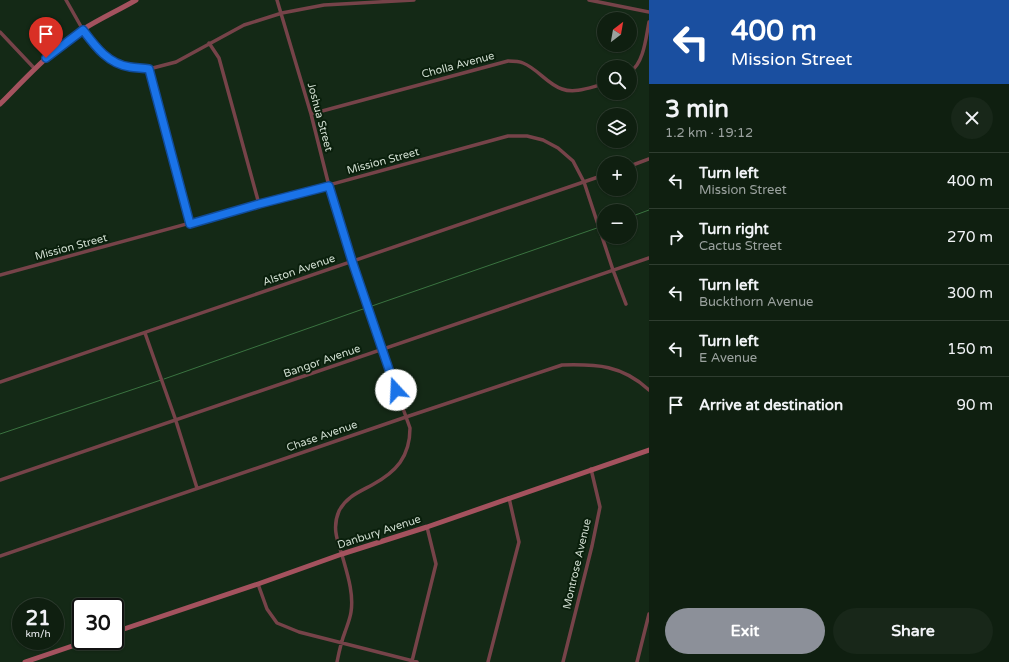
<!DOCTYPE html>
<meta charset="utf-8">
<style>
:root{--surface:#0f1f10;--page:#182719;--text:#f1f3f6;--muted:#9ba29f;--line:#2f3d30;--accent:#8c9099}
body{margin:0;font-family:"Varela Round",sans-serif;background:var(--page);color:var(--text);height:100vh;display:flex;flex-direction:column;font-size:15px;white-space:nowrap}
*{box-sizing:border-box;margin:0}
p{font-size:13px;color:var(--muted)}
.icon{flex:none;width:22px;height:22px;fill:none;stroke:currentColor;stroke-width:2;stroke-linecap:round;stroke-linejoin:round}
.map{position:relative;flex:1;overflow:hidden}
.side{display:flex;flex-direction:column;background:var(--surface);width:360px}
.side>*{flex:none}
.hud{background:#1a4fa0;color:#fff;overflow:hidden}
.needle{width:26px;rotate:31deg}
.fabs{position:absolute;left:597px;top:12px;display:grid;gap:8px}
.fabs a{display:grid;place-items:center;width:40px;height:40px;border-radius:50%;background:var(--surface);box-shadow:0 1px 3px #0004,0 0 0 1px var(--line);font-size:20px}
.speed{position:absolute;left:12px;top:598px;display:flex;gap:8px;font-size:20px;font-weight:700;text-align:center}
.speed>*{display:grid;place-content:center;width:52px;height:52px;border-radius:50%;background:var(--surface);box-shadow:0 1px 3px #0004,0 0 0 1px var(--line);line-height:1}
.speed small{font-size:10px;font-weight:400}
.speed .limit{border:2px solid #111;border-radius:6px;background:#fff;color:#111}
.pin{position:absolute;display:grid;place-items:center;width:34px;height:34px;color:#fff;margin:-41px -17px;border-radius:50% 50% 50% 0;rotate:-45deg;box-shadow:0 0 4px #0007}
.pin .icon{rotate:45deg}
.me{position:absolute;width:44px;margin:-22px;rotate:340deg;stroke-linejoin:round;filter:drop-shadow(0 0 3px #0008)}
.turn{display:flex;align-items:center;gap:14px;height:84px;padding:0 16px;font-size:18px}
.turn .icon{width:52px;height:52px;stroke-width:2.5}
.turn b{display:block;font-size:28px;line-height:34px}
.round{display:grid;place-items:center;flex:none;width:42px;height:42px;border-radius:21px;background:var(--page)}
.summary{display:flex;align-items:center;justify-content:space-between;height:68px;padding:0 16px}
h1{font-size:24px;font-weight:700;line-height:30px}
.action{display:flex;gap:8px;margin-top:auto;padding:8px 16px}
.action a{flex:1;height:46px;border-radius:24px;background:var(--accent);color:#fff;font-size:16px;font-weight:700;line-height:46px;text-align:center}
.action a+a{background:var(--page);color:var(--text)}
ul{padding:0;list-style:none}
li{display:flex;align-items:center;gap:12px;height:56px;padding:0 16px;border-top:1px solid var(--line)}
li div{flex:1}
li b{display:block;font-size:15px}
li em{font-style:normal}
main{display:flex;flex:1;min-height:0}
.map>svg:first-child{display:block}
</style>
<main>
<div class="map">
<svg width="649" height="662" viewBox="0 0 649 662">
<rect width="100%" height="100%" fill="#142916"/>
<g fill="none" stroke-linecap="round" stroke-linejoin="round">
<path stroke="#3a7340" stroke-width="1" d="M630,217L649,210
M600,227L604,226
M369,307L597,228
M164,379L366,308
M0,434L161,380"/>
<path stroke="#764349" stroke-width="3.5" d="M66,0L83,30L97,48L113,61L128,67L149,69L176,62L244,25L282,13L324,5L414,0
M277,0L311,114L329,186L352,261L382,350L410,428C410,457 396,472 372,485C359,492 346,497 339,511C332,527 337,540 342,555C347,573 354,593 351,612C350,619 347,626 345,632C341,642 339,652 337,662
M589,0L649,12
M0,32L35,69
M209,43L219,58L259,204
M149,69L190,224
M630,72C644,63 646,37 649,22
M311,114L508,61C513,61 519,61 523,63C538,69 547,84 562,89C575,94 591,87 604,84
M630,166L649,159
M0,275L508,136H527L543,140L558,148L573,161L584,182L613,270L626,304
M145,333L175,418L197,488
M0,382L604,175
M0,480L649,258
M0,556L406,417L562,365C597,364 622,365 649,390
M258,584L267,609L277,623L299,632L417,662
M412,661L436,564L427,527
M488,662L519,542L509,498
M563,662L592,546L600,507L591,469
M637,662L649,614"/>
<path stroke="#a4525e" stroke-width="5" d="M0,104C26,78 51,50 82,30C99,19 119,10 136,0
M115,632L258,584L342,554L427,527L649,450
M25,662L87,641"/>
</g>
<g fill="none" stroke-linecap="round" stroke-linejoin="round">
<defs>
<path id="route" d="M46,58L83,30C95,46 108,64 130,67C136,68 143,68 149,69L190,224L259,204L329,186L352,261L396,390"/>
</defs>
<use href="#route" stroke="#114b97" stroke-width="10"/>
<use href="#route" stroke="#1a73e8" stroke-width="7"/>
</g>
<g text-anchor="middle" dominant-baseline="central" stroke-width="4" stroke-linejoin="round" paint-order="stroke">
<g font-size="11" fill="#d0ddd0" stroke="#0a1f0c">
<text transform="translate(458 65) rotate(-15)">Cholla Avenue</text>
<text transform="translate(320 117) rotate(75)">Joshua Street</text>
<text transform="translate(383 161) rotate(-15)">Mission Street</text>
<text transform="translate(71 247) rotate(-15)">Mission Street</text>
<text transform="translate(299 270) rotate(-19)">Alston Avenue</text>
<text transform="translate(322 361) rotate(-19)">Bangor Avenue</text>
<text transform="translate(322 436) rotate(-19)">Chase Avenue</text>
<text transform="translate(379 532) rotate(-18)">Danbury Avenue</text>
<text transform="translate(577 564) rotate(-77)">Montrose Avenue</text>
</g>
</g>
</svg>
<div class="fabs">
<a><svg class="needle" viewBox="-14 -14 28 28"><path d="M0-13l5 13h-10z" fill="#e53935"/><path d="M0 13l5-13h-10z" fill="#9ba29f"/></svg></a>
<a><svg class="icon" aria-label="search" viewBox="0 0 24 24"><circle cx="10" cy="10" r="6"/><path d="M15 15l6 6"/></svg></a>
<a><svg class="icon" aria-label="layers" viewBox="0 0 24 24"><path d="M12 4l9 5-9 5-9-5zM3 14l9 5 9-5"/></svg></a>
<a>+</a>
<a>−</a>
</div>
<div class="speed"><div>21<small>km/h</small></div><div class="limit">30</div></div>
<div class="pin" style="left:46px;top:58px;background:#d93025"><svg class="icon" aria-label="arrive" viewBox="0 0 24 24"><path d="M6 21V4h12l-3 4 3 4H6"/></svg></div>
<svg class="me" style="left:396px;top:390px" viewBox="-20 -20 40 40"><circle r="19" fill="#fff"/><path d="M0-13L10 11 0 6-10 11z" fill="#1a73e8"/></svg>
</div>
<section class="side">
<div class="hud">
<div class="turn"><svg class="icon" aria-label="left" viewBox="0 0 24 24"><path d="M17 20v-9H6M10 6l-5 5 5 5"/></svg><div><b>400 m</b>Mission Street</div></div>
</div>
<div class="summary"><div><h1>3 min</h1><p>1.2 km · 19:12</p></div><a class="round"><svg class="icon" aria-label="close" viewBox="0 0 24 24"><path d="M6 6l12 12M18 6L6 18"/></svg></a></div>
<ul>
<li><svg class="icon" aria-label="left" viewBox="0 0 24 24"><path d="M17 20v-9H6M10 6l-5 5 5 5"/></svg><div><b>Turn left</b><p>Mission Street</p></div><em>400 m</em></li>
<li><svg class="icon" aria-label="right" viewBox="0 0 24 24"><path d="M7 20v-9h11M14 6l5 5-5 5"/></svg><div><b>Turn right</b><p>Cactus Street</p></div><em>270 m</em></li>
<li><svg class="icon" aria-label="left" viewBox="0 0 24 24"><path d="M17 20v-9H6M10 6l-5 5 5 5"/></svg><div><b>Turn left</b><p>Buckthorn Avenue</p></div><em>300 m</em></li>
<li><svg class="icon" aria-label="left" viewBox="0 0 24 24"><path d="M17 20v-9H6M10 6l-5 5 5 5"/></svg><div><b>Turn left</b><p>E Avenue</p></div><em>150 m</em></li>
<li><svg class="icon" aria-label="arrive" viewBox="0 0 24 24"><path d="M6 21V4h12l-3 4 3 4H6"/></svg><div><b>Arrive at destination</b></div><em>90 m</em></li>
</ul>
<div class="action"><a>Exit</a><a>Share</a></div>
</section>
</main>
